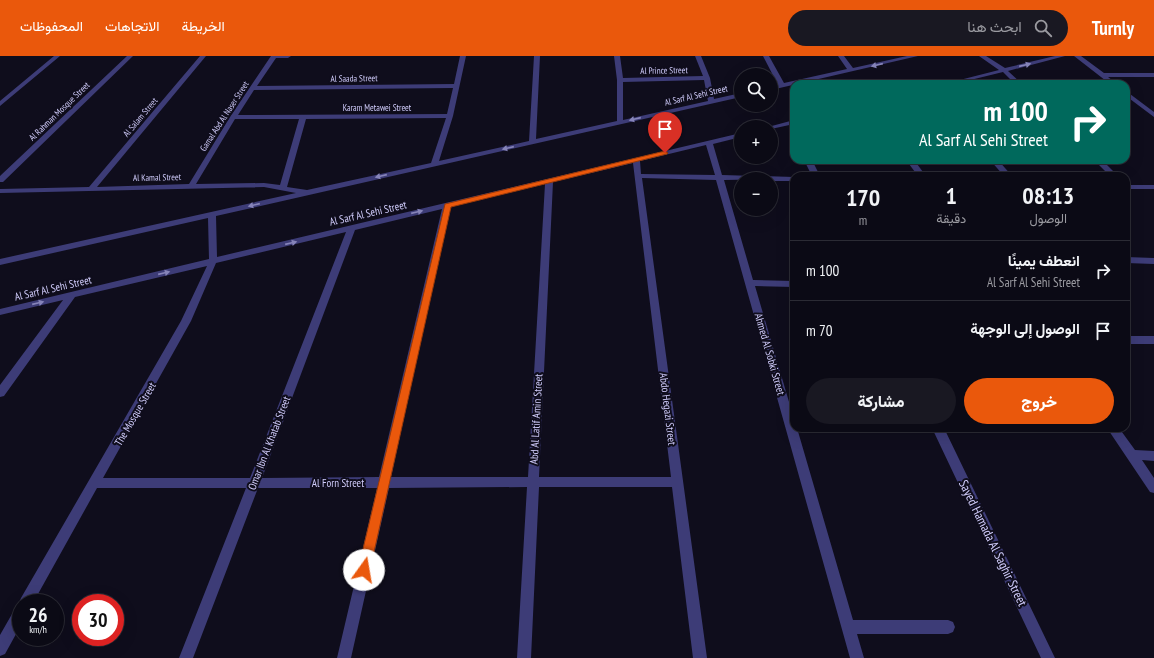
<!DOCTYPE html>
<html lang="ar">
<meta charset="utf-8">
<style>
:root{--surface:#0b0a15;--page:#191822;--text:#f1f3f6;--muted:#9a9aa0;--line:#2b2b34;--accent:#ea580c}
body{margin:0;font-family:"PT Sans Narrow",Vazirmatn,sans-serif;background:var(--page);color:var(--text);direction:rtl;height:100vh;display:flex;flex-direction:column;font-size:15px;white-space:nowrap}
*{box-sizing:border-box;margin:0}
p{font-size:13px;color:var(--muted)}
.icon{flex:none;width:22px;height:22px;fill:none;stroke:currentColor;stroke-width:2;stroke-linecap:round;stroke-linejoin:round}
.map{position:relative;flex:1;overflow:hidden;direction:ltr}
.sheet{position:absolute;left:790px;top:116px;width:340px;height:260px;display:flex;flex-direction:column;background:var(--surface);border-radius:12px;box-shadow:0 4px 16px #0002,0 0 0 1px var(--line);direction:rtl}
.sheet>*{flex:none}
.guide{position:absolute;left:790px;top:24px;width:340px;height:84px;border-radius:12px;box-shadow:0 4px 16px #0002,0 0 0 1px var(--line);direction:rtl;background:#00695c;color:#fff;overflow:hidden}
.buttons{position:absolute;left:734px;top:12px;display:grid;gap:8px}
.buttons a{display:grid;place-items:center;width:44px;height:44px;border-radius:50%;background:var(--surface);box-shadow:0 4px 16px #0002,0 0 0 1px var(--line);font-size:20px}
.speed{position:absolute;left:12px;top:538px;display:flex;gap:8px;font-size:20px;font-weight:700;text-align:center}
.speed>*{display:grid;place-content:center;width:52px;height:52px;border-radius:50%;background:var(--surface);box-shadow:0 4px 16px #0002,0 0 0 1px var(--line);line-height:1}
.speed small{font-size:10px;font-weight:400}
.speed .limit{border:6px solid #d22;background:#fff;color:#111}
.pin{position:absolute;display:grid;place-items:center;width:34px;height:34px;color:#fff;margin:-41px -17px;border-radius:50% 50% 50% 0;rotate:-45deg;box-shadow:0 0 4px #0007}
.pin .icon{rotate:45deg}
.me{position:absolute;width:44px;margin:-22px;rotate:13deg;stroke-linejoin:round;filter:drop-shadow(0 0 3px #0008)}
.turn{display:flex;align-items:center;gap:14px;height:84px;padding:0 16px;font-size:18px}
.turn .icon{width:52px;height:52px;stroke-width:2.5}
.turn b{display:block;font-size:28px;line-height:34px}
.eta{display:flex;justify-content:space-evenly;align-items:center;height:68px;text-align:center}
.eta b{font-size:24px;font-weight:800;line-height:28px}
.button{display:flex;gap:8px;margin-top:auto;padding:8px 16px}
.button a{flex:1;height:46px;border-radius:24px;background:var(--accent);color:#fff;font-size:16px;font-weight:800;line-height:46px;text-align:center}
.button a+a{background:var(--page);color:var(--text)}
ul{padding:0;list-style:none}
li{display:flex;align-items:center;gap:12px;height:60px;padding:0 16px;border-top:1px solid var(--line)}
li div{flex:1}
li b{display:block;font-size:15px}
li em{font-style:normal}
header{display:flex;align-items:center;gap:24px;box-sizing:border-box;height:56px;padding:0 20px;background:var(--accent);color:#fff}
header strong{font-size:19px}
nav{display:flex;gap:22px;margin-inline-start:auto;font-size:14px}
.search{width:280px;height:36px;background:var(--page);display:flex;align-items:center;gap:10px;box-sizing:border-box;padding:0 14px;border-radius:22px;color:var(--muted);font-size:15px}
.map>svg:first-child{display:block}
</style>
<header>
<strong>Turnly</strong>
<div class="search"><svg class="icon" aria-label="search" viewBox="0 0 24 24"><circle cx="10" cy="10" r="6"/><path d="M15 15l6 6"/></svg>ابحث هنا</div>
<nav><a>الخريطة</a><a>الاتجاهات</a><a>المحفوظات</a></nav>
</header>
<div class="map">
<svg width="1154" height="602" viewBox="0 0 1154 602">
<rect width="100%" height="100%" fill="#0f0d1c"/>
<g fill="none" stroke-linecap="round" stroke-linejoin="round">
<path fill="#3d3c77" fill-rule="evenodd" d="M54,0H60L0,50V45Z
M127,0H133L3,126H0V120Z
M200,0H206L97,131L189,128L230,61L271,0H291L288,2H276L257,30L454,28L460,0H466L453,60L439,105L529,85L534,0H540L536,83L617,65V24L614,0H620L623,22L703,20L695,0H701L710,22L714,43L741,37V41L216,160L217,201L741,77V81L713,88L722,119L794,121V125H771V123L724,124L753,224L794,225V231L755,230L794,363V372H797L853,564H948L953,566L955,571L953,576L948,578H857L864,602H850L716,124L642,122L707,602H693L672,431H539L531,602H517L527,431L389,432L351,602H337L377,432H258L193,602H179L246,432H97L33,547H21V569L5,598L0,600V579L16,551L20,549L19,547L21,542L181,265L207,210L75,241L4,340L0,341V329L63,244L0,259V253L209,203L208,162L0,209V203L296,137L264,131L0,137V133L89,131ZM704,24L708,45L623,64V26ZM453,32L447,58L238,59L254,34ZM446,62L431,107L307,134L287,131L306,63ZM235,63H299L280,129L264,127L196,128ZM706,89L715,119L641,118L640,105ZM633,107L671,421H539L553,126ZM545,128L528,421H391L450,151ZM442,153L379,421L262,422L355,174ZM346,176L250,422H103L191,265L216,207Z
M763,0H769L784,27L847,13L838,0H844L853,12L907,0H918L771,34V30L778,29Z
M979,0H986L1005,12L1055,0H1065L1008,15L1022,28H1015L1003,16L954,28H944L999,14Z
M1074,0H1081L1104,17H1154V21H1108L1117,28H1110Z
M1126,35L1154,56V61L1126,40Z
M794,64V68L771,73V71H768Z
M804,104H812L820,120H812Z
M906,104H914L926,120H918Z
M990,104H998L1012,120H1004Z
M1094,104H1102L1118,120H1110Z
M1126,129H1154V133H1126Z
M1126,201L1154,202V208L1126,207Z
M1126,280H1154V288H1126Z
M932,372H944L1055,602H1041Z
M1107,372H1119L1135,394L1154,395V405L1142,404L1154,422V437L1150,436Z"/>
</g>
<defs><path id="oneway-solid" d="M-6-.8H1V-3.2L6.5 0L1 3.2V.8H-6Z"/></defs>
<g fill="#8684b9">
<use href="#oneway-solid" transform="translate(877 9) rotate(167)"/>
<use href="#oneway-solid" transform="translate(1025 9) rotate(-13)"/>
<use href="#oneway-solid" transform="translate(635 63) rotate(167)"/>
<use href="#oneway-solid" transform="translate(508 92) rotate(167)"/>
<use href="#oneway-solid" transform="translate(381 120) rotate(167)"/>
<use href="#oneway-solid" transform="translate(254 149) rotate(167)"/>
<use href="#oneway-solid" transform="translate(417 156) rotate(-13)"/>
<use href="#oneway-solid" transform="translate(291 187) rotate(-13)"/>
<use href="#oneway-solid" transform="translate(164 217) rotate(-13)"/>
<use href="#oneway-solid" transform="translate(38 247) rotate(-13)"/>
</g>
<path fill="#ea580c" stroke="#983908" d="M665,95L668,97L667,98L451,151L370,514L368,518L364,520L360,518L358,514L445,148Z"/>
<g text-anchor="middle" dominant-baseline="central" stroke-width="4" stroke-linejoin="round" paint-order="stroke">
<g font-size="9" fill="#d0ccfb" stroke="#0f0d1c">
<text transform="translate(664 14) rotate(-1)">Al Prince Street</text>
<text transform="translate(354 22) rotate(-1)">Al Saada Street</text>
<text transform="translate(696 39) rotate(-13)">Al Sarf Al Sehi Street</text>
<text x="377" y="51">Karam Metawei Street</text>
<text transform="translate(59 55) rotate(-44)">Al Rahman Mosque Street</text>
<text transform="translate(224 60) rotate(-57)">Gamal Abd Al Naser Street</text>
<text transform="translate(140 61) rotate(-50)">Al Salam Street</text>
<text transform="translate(157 121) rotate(-1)">Al Kamal Street</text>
</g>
<g font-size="11" fill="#d0ccfb" stroke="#0f0d1c">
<text transform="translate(368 157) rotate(-13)">Al Sarf Al Sehi Street</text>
<text transform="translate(53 232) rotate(-13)">Al Sarf Al Sehi Street</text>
<text transform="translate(770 298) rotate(74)">Ahmed Al Sobki Street</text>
<text transform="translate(668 353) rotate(83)">Abdo Hegazi Street</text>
<text transform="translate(135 358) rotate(-60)">The Mosque Street</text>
<text transform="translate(536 363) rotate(-87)">Abd Al Latif Amin Street</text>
<text transform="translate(269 387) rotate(-69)">Omar Ibn Al Khatab Street</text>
<text x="338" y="427">Al Forn Street</text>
</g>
<g font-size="13" fill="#d0ccfb" stroke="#0f0d1c">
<text transform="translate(993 487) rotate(64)">Sayed Hamada Al Saghir Street</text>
</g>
</g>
</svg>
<div class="buttons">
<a><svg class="icon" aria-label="search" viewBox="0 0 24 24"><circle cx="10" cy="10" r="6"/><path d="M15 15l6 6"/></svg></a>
<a>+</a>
<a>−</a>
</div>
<div class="speed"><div>26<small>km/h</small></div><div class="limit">30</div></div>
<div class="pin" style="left:665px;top:97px;background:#d93025"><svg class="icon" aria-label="arrive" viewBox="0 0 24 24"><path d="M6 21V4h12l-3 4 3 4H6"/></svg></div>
<svg class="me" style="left:364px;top:514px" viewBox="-20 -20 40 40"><circle r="19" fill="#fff"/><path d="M0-13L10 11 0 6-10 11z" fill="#ea580c"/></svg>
<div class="guide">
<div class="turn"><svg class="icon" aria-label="right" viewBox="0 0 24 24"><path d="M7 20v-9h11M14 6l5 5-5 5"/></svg><div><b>100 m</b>Al Sarf Al Sehi Street</div></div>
</div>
<section class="sheet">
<div class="eta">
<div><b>08:13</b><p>الوصول</p></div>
<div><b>1</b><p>دقيقة</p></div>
<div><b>170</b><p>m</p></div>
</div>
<ul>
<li><svg class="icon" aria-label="right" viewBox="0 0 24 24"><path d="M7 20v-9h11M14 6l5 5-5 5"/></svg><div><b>انعطف يمينًا</b><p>Al Sarf Al Sehi Street</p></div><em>100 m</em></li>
<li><svg class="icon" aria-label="arrive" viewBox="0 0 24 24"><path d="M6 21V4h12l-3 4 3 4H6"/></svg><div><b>الوصول إلى الوجهة</b></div><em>70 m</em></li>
</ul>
<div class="button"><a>خروج</a><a>مشاركة</a></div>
</section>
</div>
